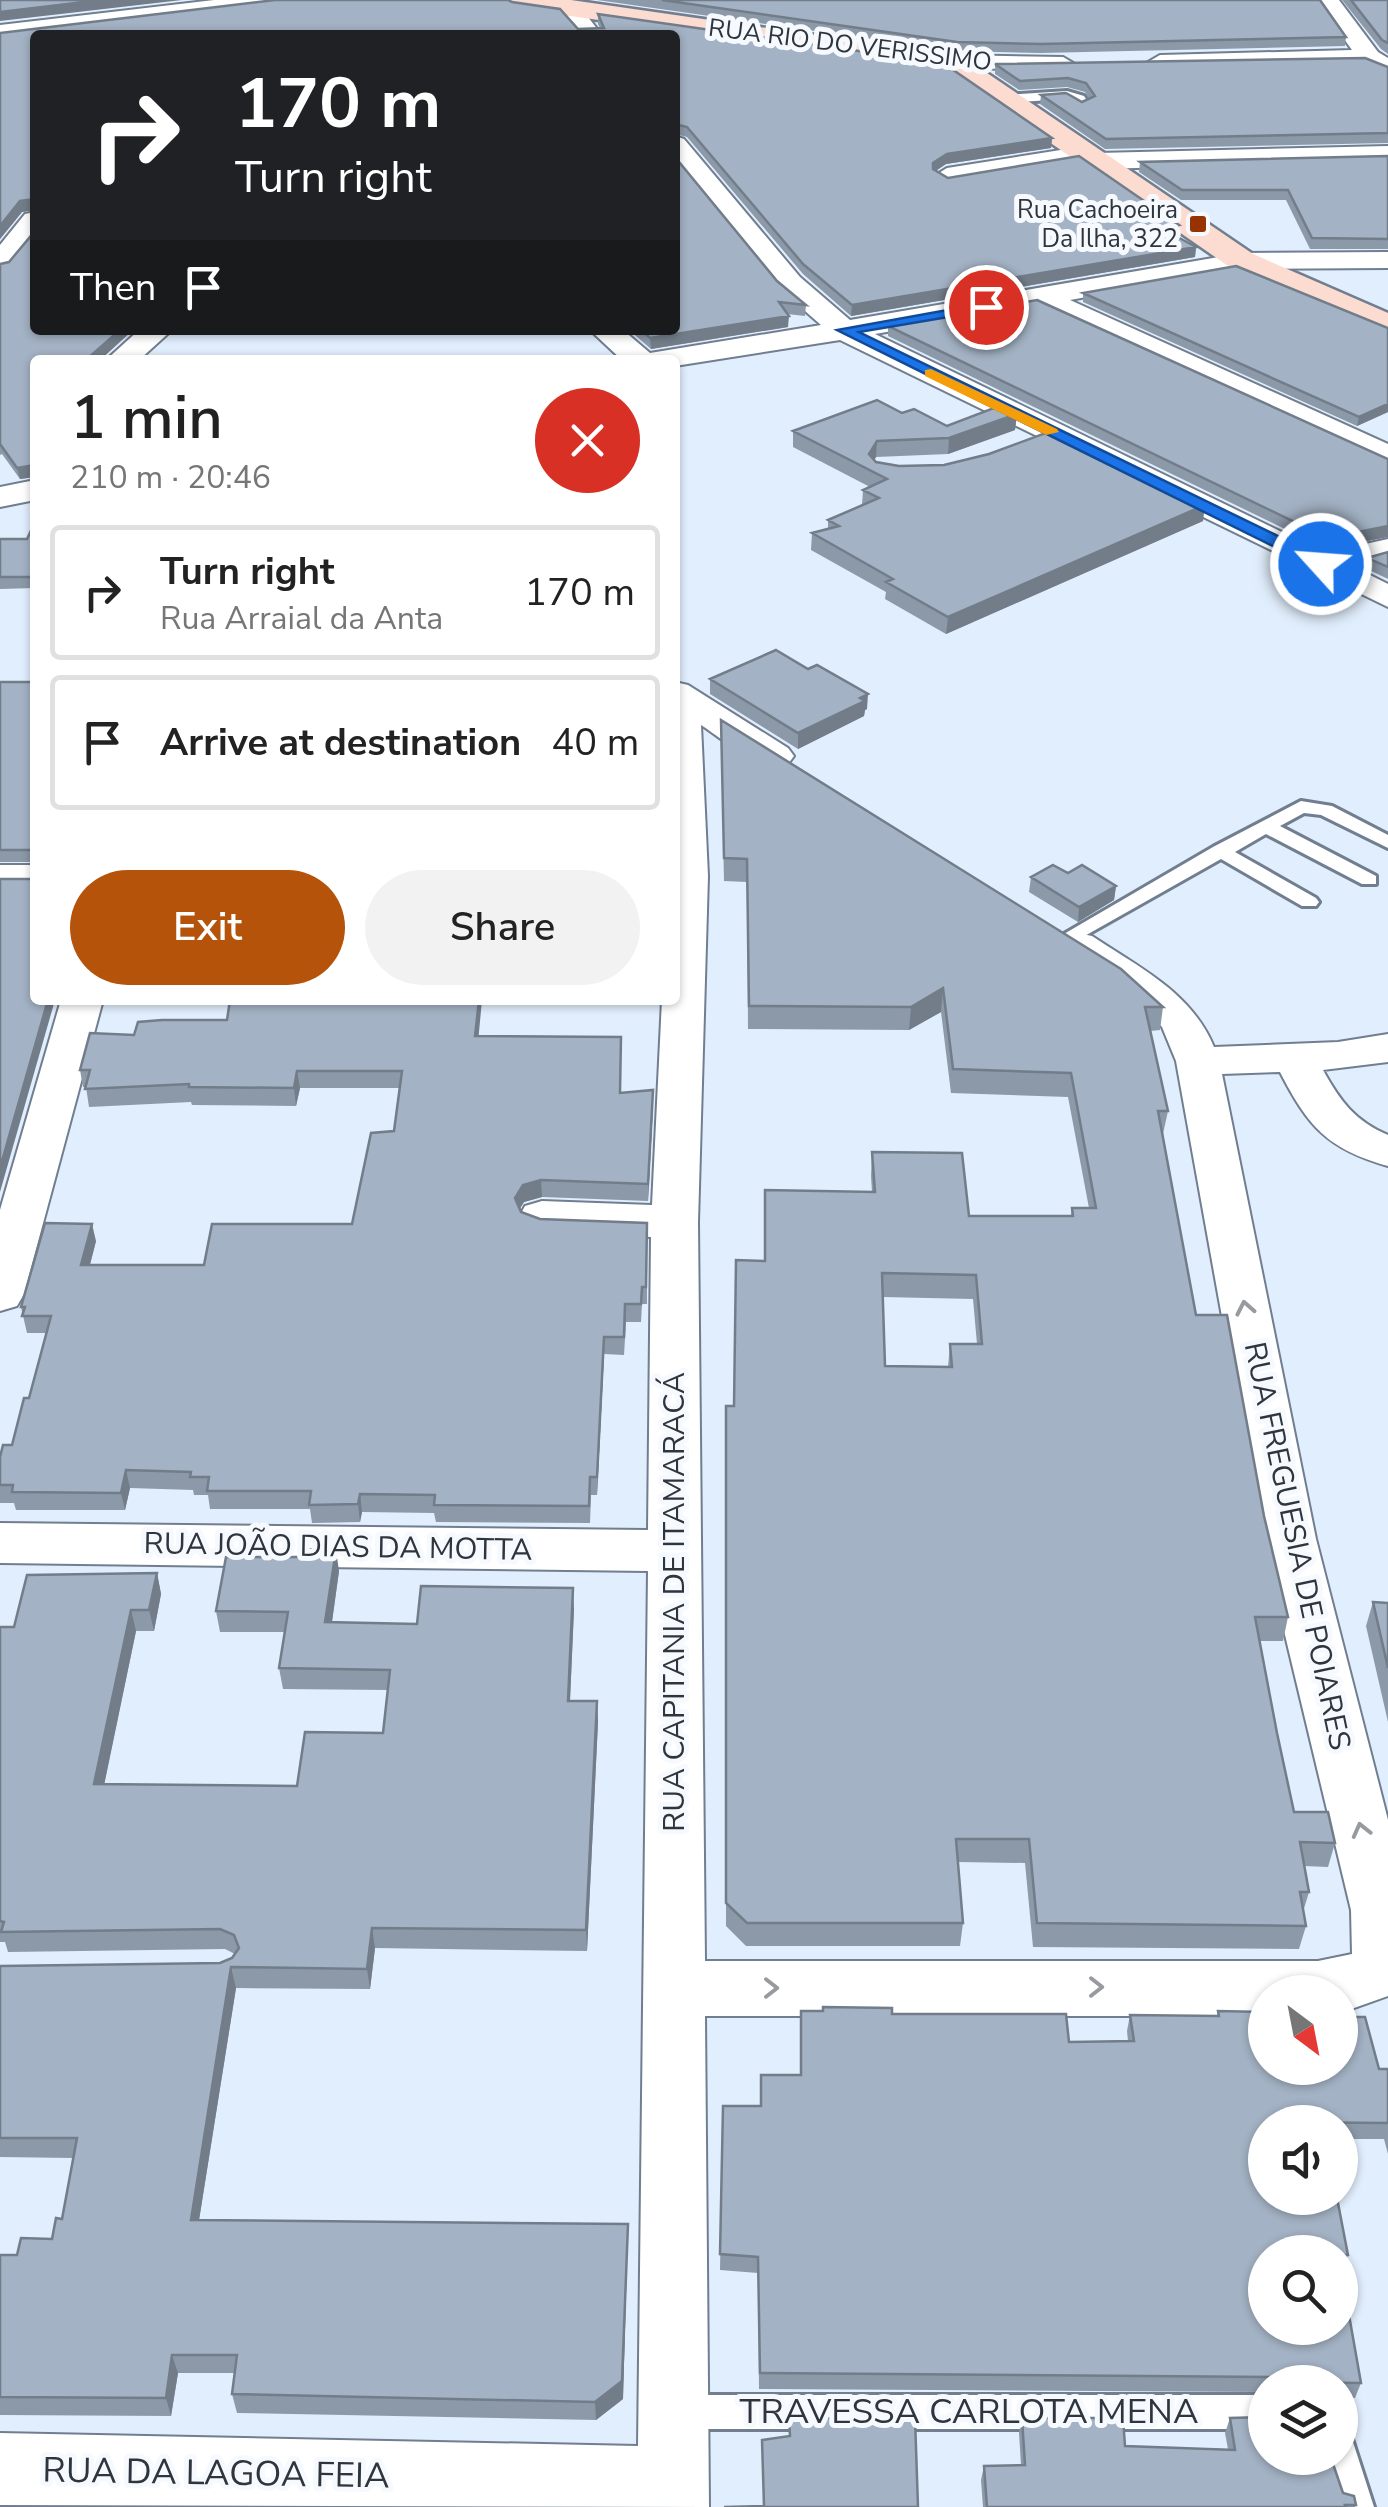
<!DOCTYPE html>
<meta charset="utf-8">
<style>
:root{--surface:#fff;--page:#f2f2f2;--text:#222;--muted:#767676;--line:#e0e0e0;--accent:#b45309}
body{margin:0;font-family:"Nunito Sans",sans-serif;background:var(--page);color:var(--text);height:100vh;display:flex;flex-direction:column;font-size:38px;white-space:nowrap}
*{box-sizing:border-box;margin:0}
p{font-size:32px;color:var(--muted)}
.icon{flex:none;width:55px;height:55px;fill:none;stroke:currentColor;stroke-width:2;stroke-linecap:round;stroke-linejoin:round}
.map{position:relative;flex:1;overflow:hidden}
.sheet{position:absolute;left:30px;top:355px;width:650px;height:650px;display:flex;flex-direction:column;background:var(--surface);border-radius:10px;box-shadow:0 2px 8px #0004}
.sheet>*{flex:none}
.hud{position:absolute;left:30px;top:30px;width:650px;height:305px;border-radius:10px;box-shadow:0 2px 8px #0004;background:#202124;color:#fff;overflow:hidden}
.needle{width:65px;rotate:148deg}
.controls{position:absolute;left:1248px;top:1975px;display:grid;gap:20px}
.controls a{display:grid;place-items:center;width:110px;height:110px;border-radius:50%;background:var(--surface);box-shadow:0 2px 8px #0004;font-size:50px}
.pin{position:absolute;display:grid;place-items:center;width:85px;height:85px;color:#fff;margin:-42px;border:5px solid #fff;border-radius:50%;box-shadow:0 2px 10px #0007}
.me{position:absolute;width:110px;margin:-55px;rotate:296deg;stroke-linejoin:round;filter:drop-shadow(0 0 8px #0008)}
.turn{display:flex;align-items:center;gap:35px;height:210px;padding:0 40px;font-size:45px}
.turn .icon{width:130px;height:130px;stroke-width:2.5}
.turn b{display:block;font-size:70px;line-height:85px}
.then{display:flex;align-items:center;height:95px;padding:0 40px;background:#0003;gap:20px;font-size:38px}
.round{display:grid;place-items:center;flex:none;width:105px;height:105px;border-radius:52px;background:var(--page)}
.headline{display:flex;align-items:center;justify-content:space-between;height:170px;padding:0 40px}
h1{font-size:60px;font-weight:600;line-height:75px}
.button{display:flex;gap:20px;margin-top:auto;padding:20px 40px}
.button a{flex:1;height:115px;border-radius:60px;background:var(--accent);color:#fff;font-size:40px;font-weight:600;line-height:115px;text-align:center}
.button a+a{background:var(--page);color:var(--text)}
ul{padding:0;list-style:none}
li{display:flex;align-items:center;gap:30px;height:135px;margin:0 20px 15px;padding:0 20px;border:5px solid var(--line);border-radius:10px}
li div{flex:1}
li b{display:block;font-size:38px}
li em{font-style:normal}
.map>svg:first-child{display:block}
</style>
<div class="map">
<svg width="1388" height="2507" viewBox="0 0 1388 2507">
<rect width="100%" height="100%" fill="#e1eefd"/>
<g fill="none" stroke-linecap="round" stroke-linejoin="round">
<defs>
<path id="lane" d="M1067,91L1084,96L1090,105L1080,108L1066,99L1005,103L999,99L1005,95Z
M1301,801L1332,806L1388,835V848L1321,815L1304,813L1280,826L1376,876V884H1362L1266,834L1235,852L1316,898L1319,902L1316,906H1302L1221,859L1074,942H1060L1057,938L1213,847Z
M682,2395H1265V2429H682L670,2424L665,2412L670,2400Z
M1340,2434L1352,2439L1374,2507H1340L1325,2458H1340Z"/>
<path id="street" d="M214,0H284L273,7L0,39V25Z
M1316,0H1339L1378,52L1388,58V74L1364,64L1160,69L1148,62L1160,55L1352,50Z
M569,1L577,3L602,35H578L557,8Z
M952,55L1063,57L1075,64L1063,71L943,67L940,62L943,57Z
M675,136L684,139L800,277L850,320L1242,253L1388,252V268L1242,269L1070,300L1388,444V466L1037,306L875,334L1325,553L1388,539V559L1354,567L1388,584V607L840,340L675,366V360H622L590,330H623L650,353L821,325L780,289L675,161Z
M1086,146L1098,153L1388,146V162L1095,169L1083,162L947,184L934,176L947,168Z
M35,212V238L10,269L0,271V245L25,214Z
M139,330H172L139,360H106Z
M35,480V500L0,507V487Z
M675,682L688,685L788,748L794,756L788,764C757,772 726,741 701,725L708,876L698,1222L705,1961H1318L1352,1954L1351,1910L1262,1539L1176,1061L1162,1027L1150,1013L1062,954L1056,945L1062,936L1077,933L1092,936C1140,968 1191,992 1214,1047L1338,1042L1388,1034V1062L1323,1070C1340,1101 1355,1121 1388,1135V1166C1327,1149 1308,1126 1280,1072L1222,1074L1316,1539L1388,1820V1996L1340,2013V1992H1265V2016H705L709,2507L0,2505V2433L638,2446L648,1571L0,1563V1523L648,1530L651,1237L542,1233L525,1228L519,1217L525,1206L542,1201L652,1205L662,1000H675Z
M0,865H35V889H0Z
M61,1000H103L24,1294L17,1306L0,1311V1210Z"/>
<path id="secondary" d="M501,0H571L962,56L1253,254L1388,313V336L1231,268L944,69L514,8Z"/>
</defs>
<use href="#lane" stroke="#707e8f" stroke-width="6"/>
<use href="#street" stroke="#707e8f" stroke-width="4"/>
<use href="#secondary" stroke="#707e8f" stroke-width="5"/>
<use href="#lane" fill="#fff" fill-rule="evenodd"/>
<use href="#street" fill="#fff" fill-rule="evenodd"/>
<use href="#secondary" fill="#fcdbd0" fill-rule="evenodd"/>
</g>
<path fill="#8c99a9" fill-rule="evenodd" d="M275,0H508L512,2L560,9L578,29L600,28L598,24V14L943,63L1052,138L1051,148L946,164L936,171L948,178L1079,156L1179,225L1177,235L1176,236L1196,247L1195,257L851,316L803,274L687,137L675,134V35H35V210L22,212L0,239V33Z
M597,0H1320L1346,37L1345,46L1041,53L956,51Z
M1342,0H1388V54L1381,49Z
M995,64L1388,67V143L1105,149L1040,104L1041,95L1082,102L1089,99L1085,92L1067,87L1019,90L995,74Z
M1388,156V249H1310L1286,200H1181L1139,172L1140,162Z
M0,264L35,330H133L100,360H35V477L20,479L2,454L0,455Z
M777,281L806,305L805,316L787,314L788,327L651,349L629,330H675Z
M1083,293L1388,328V412L1357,426L1083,302Z
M888,326L1388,459V537L1326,549L888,336Z
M1017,414L1015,430L948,454L876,457L874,460L876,462L1203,521L946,634L885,599L886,592L811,550L812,533L828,529V520L862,505L863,490L870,487L793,447V431L947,426Z
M35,522V588L0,589V539H27Z
M1388,552V579L1365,568L1367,558Z
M1279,563L1350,575L1347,591L1323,603L1276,579Z
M710,679L867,709L865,710L864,716L798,749L710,694Z
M0,682H35V862H0Z
M721,742L1163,1007L1160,1030L1150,1031L1168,1111L1163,1134L1196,1315L1264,1516L1288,1617L1283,1641H1259L1277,1733L1294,1812L1335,1843L1328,1867L1304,1866L1309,1892L1303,1912L1306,1926L1299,1949L1033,1947L1025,1863L958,1862L963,1923L960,1946H746L726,1926V1406H734L764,1261L872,1192L871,1176L872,1152L969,1216H1071L1072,1208H1089L1068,1097L951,1093L941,1012L909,1030L748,1029L747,882L724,881ZM883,1297L973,1299L977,1344H950L948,1367L885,1366Z
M1068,873L1116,886L1114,900L1078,922L1029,892L1031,877Z
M341,1001L478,1036L621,1093L653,1107L648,1201L542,1197L524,1202L519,1209L521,1212L540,1219L647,1223V1304H642L641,1322H626L624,1355L604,1354L597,1495H591L590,1523L436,1522L434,1513L362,1512L360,1522L312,1523L310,1509H210L208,1495H194L193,1490L130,1488L125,1510H16L14,1503H0V1457L12,1445L29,1398L46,1333H27L21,1307L96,1241L90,1265H204L352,1224L394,1131L399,1088H300L296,1106L192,1105L191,1102L89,1107L86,1087H83L80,1070L134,1035Z
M339,1571L332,1622L417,1624L574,1609L570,1701H597L598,1722L587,1951L375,1948L370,1989L236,1988L199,2220L628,2224L623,2399L596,2420L237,2413L232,2394L235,2373H178L171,2416L0,2415V2255H17L52,2239L62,2219L73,2158L0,2157V1966L220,1963L232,1958L235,1954L225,1949L8,1952L5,1942H0V1627H14L157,1573L161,1594L154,1631H136L104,1784L297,1786L383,1733L388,1690L283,1689L279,1668L285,1632H220L216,1611Z
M1373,1602L1388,1603V1722L1366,1626Z
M801,2011L892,2014L1069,2042L1128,2041L1127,2031L1130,2015L1217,2016L1218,2011L1379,2069H1388V2154L1384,2139H1340V2122H1265L1348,2255L1342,2271L1361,2383L1355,2398H1340V2382H1265V2392L759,2389L758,2273L720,2270L723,2106H760L800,2075ZM1340,2252V2328H1265Z
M1022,2418L1125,2446L1228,2449L1225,2433L1230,2418L1343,2493L1356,2505L1355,2507H983L981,2480L984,2466L1021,2465L1019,2433Z"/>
<path fill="#727d89" d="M101,0H182L0,21V12Z
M1052,138L1051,148L946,164L932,173L933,163L947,154Z
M35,199V210L22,212L0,239V226L20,201Z
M1179,225L1177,235L1160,238L1161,228Z
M1196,247L1195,257L851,316L852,305Z
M789,316L788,327L651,349L650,338Z
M120,330H133L100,360H86Z
M1388,404V412L1357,426L1359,417Z
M1017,414L1015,430L948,454L949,438Z
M877,441L876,457L868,470L869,454Z
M35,465V477L20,479L17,468Z
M1205,505L1203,521L946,634L948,617Z
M1388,526V537L1326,549L1328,538Z
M1350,575L1347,591L1323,603L1326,587Z
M868,694L867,709L865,710L864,716L798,749V733Z
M1116,886L1114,900L1078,922L1079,907Z
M943,988L941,1012L909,1030L911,1007Z
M48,1000H55L0,1192V1168Z
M479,1000H482L477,1053L475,1036Z
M297,1071L300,1088L296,1106L294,1088Z
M653,1090V1107L648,1201V1184Z
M541,1180L542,1197L524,1202L516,1215L515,1198L523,1185Z
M92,1224L96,1241L85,1283L81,1265Z
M604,1337V1354L597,1495V1477Z
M126,1470L130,1488L125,1510L121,1493Z
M360,1494L362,1512L360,1522L358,1504Z
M336,1550L339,1571L329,1643L325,1622Z
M157,1573L161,1594L154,1631L149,1610Z
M573,1588L574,1609L569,1722L568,1701Z
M131,1610L136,1631L100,1805L94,1784Z
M597,1701L598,1722L587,1951L586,1930Z
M372,1928L375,1948L370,1989L367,1969Z
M231,1967L236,1988L196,2239L191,2220Z
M628,2224L623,2399L596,2420L595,2402Z
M172,2355L178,2373L171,2416L166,2398Z"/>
<path fill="#a3b2c4" stroke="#727d89" stroke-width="2.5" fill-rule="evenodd" d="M0,0H101L0,12Z
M275,0H508L512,2L560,9L578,29L604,28L598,14L943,63L1052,138L947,154L933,163V169L948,178L1079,156L1179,225L1161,228L1196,247L852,305L803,264L687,127L675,124V35H35V199L20,201L0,226V33Z
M662,0H1320L1346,37L1042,44L957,42Z
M1351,0H1388V43L1382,40Z
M1365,58L1388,67V133L1106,139L1041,95L1066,93L1082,102L1095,96L1086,83L1068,78L1020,81L995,64Z
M1388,156V239L1312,238L1288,190H1182L1140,162Z
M675,157L777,281L806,305L779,302L789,316L650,338L641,330H675Z
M35,231V330H120L86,360H35V465L17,468L0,444V264L9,262Z
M1236,266L1388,328V404L1359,417L1083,293Z
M1037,300L1388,459V526L1328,538L888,326Z
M877,400L902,413L914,409L947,426L999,406L1017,414L949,438L877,441L869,454L876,462L899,466L944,465L989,454L1051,431L1205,505L948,617L886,582L893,579L812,533L839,526L828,520L879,498L863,490L887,479L793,431Z
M35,522V577H0V539H27Z
M1302,552L1350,575L1326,587L1279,563Z
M1388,552V567L1367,558Z
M776,650L808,669L817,665L868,694L860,698L865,701L798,733L710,679Z
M0,682H35V850H0Z
M721,720L1121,969L1163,1007H1145L1168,1111H1158L1196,1315H1227L1264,1516L1288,1617H1255L1277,1733L1294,1812H1328L1335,1843L1300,1842L1309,1892H1300L1306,1926L1037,1923L1029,1839H956L963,1923H747L726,1903V1406H734L736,1260L765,1261V1190L875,1192L872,1152L962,1153L969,1216H1073L1072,1208H1096L1071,1073L953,1069L943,988L911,1007L749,1006L747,859L724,858ZM882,1273L976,1275L982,1344H950L952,1367L885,1366Z
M1053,865L1068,873L1082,865L1116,886L1079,907L1031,877Z
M0,879H35V1000H48L0,1168Z
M230,1000H337V1001L479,1000L475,1036L621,1037L620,1093L653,1090L648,1184L541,1180L523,1185L515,1198L521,1212L540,1219L647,1223L646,1287H642L641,1304H625L624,1337H604L597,1477H590L589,1506L434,1505L435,1495L360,1494L358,1504L309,1505L311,1491H207L209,1477H190L191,1472L126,1470L121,1493L12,1492L13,1485H0V1457L3,1445H12L24,1398H29L51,1316H22L25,1307H21L45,1223L92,1224L81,1265H204L212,1224H352L371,1133L394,1131L402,1071H297L294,1088L189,1087V1084L85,1089L90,1070H80L90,1033L134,1035L138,1022L162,1020H227Z
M300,1549L336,1550L325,1622L417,1624L421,1586L573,1588L568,1701H597L586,1930L372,1928L367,1969L231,1967L191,2220L628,2224L622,2381L595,2402L232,2394L237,2355H172L166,2398L0,2397V2255H17L21,2238L52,2239L56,2218L62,2219L77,2138H0V1966L220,1963L232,1958L239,1948L234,1935L220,1929L1,1932L4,1922L0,1921V1627H14L27,1575L157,1573L149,1610H131L94,1784L297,1786L305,1732L383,1733L390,1670L279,1668L288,1612L216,1611L226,1557H299Z
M1373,1602L1388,1603V1668Z
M823,2007L892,2008V2014H1066L1069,2042L1134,2041L1130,2015L1219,2016L1218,2011L1265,2012V2068H1340V2017H1365L1379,2069H1388V2123L1265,2122V2198H1337L1348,2255H1340V2252H1265V2328H1340V2264L1361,2383L1273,2382V2377L760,2373L758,2257L720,2254L723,2106H761V2075H801V2011H823Z
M1265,2417V2458H1331L1343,2493L1354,2496L1356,2505H1345L1346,2507H987L984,2466L1025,2465L1022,2418H1123L1125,2446L1235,2450L1230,2418Z
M789,2418H915L918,2507H724L764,2506L762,2440L790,2436Z"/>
<defs><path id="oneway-chevron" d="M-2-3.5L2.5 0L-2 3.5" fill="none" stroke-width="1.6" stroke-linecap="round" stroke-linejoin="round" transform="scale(2.5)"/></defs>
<g stroke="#979a9e">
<use href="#oneway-chevron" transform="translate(1245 1308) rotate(-101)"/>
<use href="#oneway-chevron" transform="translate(1361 1830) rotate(-104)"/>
<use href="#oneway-chevron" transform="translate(1096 1987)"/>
<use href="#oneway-chevron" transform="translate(771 1988)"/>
</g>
<path fill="#1a73e8" stroke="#114b97" stroke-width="2.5" d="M986,303L990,304V310L859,332L1327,560V567H1315L837,330Z"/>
<path fill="#f59e0b" d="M931,369L1057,429L1059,432L1046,435L925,376V370Z"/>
<rect fill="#973201" stroke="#f6fafe" stroke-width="4" x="1188" y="214" width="20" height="20" rx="5"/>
<g text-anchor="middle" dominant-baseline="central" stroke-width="10" stroke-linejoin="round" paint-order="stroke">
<g font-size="25" fill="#2f353d" stroke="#f6fafe">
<text transform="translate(850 45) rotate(7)">RUA RIO DO VERISSIMO</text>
</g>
<g font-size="25" fill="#2f353d" stroke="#f6fafe" text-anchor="end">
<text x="1178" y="210">Rua Cachoeira<tspan x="1178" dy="29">Da Ilha, 322</tspan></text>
</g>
<g font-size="30" fill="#2f353d" stroke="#f6fafe">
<text transform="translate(1297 1546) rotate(78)">RUA FREGUESIA DE POIARES</text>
<text transform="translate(338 1547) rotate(1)">RUA JOÃO DIAS DA MOTTA</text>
<text transform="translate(674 1602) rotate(-90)">RUA CAPITANIA DE ITAMARACÁ</text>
</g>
<g font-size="35" fill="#2f353d" stroke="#f6fafe">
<text x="969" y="2411">TRAVESSA CARLOTA MENA</text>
<text transform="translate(216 2473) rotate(1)">RUA DA LAGOA FEIA</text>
</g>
</g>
</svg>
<div class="controls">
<a><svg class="needle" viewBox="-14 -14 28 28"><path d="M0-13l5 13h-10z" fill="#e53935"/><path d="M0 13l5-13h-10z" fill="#767676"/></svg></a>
<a><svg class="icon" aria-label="sound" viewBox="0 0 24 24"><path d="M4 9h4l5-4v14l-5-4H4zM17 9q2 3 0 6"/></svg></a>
<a><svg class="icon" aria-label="search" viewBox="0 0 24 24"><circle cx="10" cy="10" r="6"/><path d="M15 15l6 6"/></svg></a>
<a><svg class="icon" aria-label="layers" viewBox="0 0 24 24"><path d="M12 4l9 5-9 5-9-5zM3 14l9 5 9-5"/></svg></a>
</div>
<div class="pin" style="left:986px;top:307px;background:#d93025"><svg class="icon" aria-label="arrive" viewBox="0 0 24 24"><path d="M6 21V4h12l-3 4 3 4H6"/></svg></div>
<svg class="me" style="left:1321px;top:564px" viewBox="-20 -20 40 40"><circle r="17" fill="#1a73e8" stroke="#fff" stroke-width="3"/><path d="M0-11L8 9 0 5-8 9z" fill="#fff"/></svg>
<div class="hud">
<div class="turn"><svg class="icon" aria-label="right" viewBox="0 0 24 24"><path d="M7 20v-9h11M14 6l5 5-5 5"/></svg><div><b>170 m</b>Turn right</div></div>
<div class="then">Then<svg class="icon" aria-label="arrive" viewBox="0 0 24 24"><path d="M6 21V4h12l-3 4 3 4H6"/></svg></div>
</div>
<section class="sheet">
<div class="headline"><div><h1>1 min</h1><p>210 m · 20:46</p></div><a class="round" style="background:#d93025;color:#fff"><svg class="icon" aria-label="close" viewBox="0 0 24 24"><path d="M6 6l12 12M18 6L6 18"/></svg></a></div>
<ul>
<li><svg class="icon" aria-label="right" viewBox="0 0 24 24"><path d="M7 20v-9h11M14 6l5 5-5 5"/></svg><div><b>Turn right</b><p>Rua Arraial da Anta</p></div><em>170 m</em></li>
<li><svg class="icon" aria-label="arrive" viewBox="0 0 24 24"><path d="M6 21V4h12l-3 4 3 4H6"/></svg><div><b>Arrive at destination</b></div><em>40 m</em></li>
</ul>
<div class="button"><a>Exit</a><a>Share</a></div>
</section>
</div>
